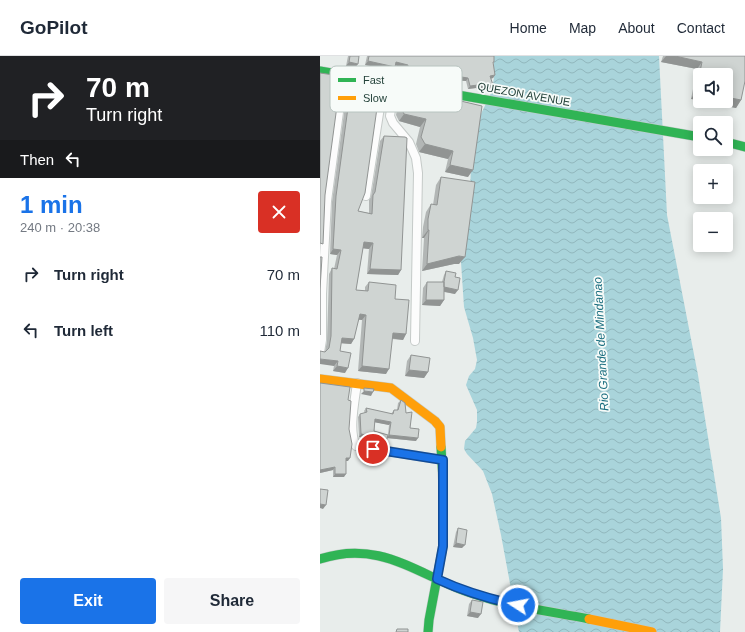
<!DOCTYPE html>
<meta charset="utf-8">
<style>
:root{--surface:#fff;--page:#f6f6f7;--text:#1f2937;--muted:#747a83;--line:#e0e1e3;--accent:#1a73e8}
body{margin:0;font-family:Arial,sans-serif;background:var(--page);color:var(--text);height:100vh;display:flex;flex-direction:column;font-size:15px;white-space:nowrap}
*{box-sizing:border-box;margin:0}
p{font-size:13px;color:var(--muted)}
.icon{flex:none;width:22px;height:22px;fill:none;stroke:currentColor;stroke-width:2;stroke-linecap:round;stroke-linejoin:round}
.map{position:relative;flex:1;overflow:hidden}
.sheet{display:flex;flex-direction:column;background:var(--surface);width:320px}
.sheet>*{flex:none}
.banner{background:#202124;color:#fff;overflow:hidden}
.tools{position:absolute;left:373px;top:12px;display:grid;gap:8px}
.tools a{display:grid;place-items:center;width:40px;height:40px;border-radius:4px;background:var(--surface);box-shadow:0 2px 10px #0003;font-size:20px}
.pin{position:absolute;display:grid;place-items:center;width:34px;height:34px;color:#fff;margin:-17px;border:2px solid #fff;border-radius:50%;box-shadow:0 1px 4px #0007}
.me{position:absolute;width:44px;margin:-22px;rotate:281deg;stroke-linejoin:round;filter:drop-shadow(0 0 3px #0008)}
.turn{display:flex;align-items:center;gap:14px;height:84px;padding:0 20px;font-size:18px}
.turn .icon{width:52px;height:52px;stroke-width:2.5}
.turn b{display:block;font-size:28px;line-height:34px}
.then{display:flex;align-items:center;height:38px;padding:0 20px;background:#0003;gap:8px;font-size:15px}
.round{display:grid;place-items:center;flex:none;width:42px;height:42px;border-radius:4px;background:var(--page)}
.headline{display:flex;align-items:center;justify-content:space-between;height:68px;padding:0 20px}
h1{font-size:24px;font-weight:800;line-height:30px;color:var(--accent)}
.action{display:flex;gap:8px;margin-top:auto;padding:8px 20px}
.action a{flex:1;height:46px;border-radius:4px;background:var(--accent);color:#fff;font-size:16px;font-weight:800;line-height:46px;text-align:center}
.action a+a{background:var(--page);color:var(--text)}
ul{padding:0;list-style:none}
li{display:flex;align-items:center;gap:12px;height:56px;padding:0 20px}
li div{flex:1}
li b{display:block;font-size:15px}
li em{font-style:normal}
header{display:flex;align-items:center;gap:24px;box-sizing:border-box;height:56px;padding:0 20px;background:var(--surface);border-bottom:1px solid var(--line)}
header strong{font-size:19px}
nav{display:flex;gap:22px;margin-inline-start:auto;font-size:14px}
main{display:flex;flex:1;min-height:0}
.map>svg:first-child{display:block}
</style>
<header>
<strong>GoPilot</strong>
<nav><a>Home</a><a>Map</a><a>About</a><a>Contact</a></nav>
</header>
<main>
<section class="sheet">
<div class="banner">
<div class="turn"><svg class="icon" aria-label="right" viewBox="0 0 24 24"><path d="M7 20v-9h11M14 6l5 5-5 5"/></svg><div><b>70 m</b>Turn right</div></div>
<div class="then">Then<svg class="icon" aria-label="left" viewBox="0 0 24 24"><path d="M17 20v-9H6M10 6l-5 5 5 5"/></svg></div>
</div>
<div class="headline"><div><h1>1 min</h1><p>240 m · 20:38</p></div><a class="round" style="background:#d93025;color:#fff"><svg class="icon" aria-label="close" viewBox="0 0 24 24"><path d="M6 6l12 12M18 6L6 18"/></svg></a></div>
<ul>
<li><svg class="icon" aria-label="right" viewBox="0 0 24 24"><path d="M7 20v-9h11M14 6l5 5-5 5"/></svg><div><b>Turn right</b></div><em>70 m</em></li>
<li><svg class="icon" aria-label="left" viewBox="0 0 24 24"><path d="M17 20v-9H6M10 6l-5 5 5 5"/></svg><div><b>Turn left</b></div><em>110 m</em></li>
</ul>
<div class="action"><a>Exit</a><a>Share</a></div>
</section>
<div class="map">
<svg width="425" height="576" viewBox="0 0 425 576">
<defs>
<pattern id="water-waves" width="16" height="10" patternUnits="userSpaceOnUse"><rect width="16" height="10" fill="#a9d4db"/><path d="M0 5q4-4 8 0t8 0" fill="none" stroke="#91b7bd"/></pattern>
</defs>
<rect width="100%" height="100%" fill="#e8edeb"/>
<path fill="url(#water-waves)" d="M174,0H339L347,159L378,319L401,462L403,513L400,576H199L181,479L172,438L163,415L147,398L144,393L145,385L156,372L157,366V354L146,329L149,320L155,313L157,304L153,282L144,251L141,206L150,134L151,111L160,60L172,35L174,21Z"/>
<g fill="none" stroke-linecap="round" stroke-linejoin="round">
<defs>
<path id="street" d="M75,28L70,60L73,67L89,86L96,102L98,117L95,285
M46,140L64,26
M0,296L2,284V238L7,145L24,19
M37,327C35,344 28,375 36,390L123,404"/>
<path id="fast" d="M0,15L380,81
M406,86L425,91
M0,503C51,486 85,509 130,529C143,535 159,540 173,544C203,552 238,557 269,563
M108,576L109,564L123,490V425L121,391"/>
<path id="slow" d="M0,323L71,332L115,365L120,371L121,391
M269,563L332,576"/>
</defs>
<use href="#street" stroke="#c5cac8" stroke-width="10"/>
<use href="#fast" stroke="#c3cbc8" stroke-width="10"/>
<use href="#slow" stroke="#c3cbc8" stroke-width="10"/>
<use href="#street" stroke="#fcfcfc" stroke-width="8"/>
<use href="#fast" stroke="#30b455" stroke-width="9"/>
<use href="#slow" stroke="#ff9f0a" stroke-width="9"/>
</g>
<path fill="#b2b6b5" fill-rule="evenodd" d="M28,0H39L35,12L26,10Z
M47,0H174L173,8L175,19L173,22L171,23L173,29L170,33L162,35L156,32L148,33L146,25L134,24L133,25L128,24L127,25L102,21L95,20L93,22L84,21L86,12L75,9L73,14L45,9Z
M343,0H425L421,44L416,52L382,45H406L380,44L371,43L377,13L341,6Z
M32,22L33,45L46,52L47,50L38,155L49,157V144L51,141L60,85L64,80L81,214L78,219L47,218L49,193L43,192L36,234L45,235V231L49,226L75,243L86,278L83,284L72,283L66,318L38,315L42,264H38L34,283L31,288L21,287L20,295L25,317L13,315L14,310L5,296L7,285L9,218L12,212L14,213L17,199L10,198L12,146L28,28Z
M85,32L162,50L148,121L125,116L128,103L99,96L96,88L100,71L79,65L76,59L80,40Z
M121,121L139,208H134L102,215L104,182H102L103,171L106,156L111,148L113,149L116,129Z
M126,215L135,221V238L124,236V244L120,250L102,249L103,232L107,226H122L124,219Z
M91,299L108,316L104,322L85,320L87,305Z
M0,327L28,344V405H26L24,421H13V414L0,417Z
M81,344L86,357L90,372L96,385L67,382L63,389L58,387V385L39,381L38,361L40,358L45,357L44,355L46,352L71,358L74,354H77L78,347ZM55,366L69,369L68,379L54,375Z
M138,472L142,492L133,491L136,476Z
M152,544L158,562L147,560L149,548Z"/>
<path fill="#919493" d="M346,0H355L382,6L377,13L341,6Z
M48,5L75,11L73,14L45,9Z
M29,6L38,8L35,12L26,10Z
M76,6L88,9L86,12L73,9Z
M87,17H96L104,18L129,20H135L148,22L146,25L134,24L133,25L128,24L127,25L102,21L95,20L93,22L84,21Z
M175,19L173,22L168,23L170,20Z
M158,29H173L170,33L162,35L156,32L148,33L150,30Z
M376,35L380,36V44L371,43Z
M406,41L421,44L416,52L382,45H406Z
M84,58L106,63L100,71L79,65Z
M105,88L133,95L128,103L99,96Z
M130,109L153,114L148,121L125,116Z
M108,174H109L104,182H102Z
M44,186L53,187L49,193L40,192Z
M13,193L21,194L17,199L10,198Z
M139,200L145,201L139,208H134L102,215L107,208Z
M50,213L81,214L78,219L47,218Z
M124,231L138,234L135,238L121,235Z
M106,244H124L120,250L102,249Z
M40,258L46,259L42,264L36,263Z
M73,277L86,278L83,284L69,282Z
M22,282L34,283L31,288L18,287Z
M0,303L18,305L14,310L0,308Z
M17,310L28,312L25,317L13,315Z
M42,310L69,313L66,318L38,315Z
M89,314L108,316L104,322L85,320Z
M44,335L53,336L51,340L41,338Z
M55,363L71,366L69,369L53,366Z
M41,378L60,382L58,385L39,381Z
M69,379L98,382L96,385L67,382Z
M60,384L66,386L63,389L58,387Z
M26,402H30L28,405H24Z
M15,411L13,414L0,417V414Z
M15,418H26L24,421H13Z
M0,448L6,449L3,453L0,452Z
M136,487L145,489L142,492L133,491Z
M150,556L161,558L158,562L147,560Z"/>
<path fill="#cfd4d2" stroke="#919493" d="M30,0H39L38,8L29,6Z
M49,0H174V6H173L175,19L170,20L173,29L165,31L158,29L150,30L148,22L135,20V22L129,20V22L104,18L96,17V19L87,17L88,9L76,6L75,11L48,5Z
M355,0H425V25L421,44L406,41V19H380V36L376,35L382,6Z
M0,17L21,20L5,139L3,188L0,187Z
M32,22L40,24L33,45L47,53V50L57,52L45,137L38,155L52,158L53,139L55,136L64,80L85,81L87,82L81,214L50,213L53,187L44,186L36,234L48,235L49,226L76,229L75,243L89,244L86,278L73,277L69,313L42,310L46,259L40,258L34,283L22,282L20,295L31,297L28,312L17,310L18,305L0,303V295L5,296L9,292L11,280L12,212L17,213L21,194L13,193L16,140Z
M85,32L162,50L153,114L130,109L133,95L105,88L101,81L106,63L84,58L81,52Z
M121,121L155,126L145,201L139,200L107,208L109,174H108V163L111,148L117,149Z
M0,201H2L0,233V279Z
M126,215L136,217L135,221L140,222L138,234L124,231V226Z
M107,226H124V244H106Z
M91,299L110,302L108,316L89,314Z
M0,327L30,331L28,344L31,345L29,373L32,388L30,402H26V418H15V411L0,414Z
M44,332L54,333L53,336L44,335Z
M81,344L85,347L86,357L92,356L90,372L99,373L98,382L69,379L71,366L55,363L54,375L68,379L66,386L60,384V382L41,378L40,358L47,356L46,352L73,358L74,354H78Z
M0,433L8,434L6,449L0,448Z
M138,472L147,474L145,489L136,487Z
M152,544L163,546L161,558L150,556Z
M77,573H88V576H76Z"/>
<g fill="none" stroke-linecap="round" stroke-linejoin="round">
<defs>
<path id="route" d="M53,393L123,404V490L117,523C143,535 169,543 198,549"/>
</defs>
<use href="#route" stroke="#114b97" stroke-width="10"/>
<use href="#route" stroke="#1a73e8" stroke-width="7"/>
</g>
<g text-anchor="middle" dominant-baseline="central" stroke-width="3.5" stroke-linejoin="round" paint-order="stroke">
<g font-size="11" fill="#24423a" stroke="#f7fbf9">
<text transform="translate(204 38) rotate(10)">QUEZON AVENUE</text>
</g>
<g font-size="12" font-style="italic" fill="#1c6f80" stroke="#f7fbf9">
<text transform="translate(281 288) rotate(-93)">Rio Grande de Mindanao</text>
</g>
</g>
<rect x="10" y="10" width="132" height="46" rx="6" fill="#f7fbf9" stroke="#b8c4c0" stroke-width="1"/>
<rect x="18" y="22" width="18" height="4" fill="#30b455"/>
<rect x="18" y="40" width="18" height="4" fill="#ff9f0a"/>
<g font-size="11" fill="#24423a">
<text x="43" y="28">Fast</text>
<text x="43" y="46">Slow</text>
</g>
</svg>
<div class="tools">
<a><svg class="icon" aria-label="sound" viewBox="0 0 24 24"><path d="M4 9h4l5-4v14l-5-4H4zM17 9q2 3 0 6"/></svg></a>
<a><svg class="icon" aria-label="search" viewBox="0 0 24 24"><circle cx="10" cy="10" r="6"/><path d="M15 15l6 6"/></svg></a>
<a>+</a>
<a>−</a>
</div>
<div class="pin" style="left:53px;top:393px;background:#d93025"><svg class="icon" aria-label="arrive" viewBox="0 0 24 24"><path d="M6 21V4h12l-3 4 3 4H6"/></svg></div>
<svg class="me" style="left:198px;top:549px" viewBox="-20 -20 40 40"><circle r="17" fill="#1a73e8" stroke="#fff" stroke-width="3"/><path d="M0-11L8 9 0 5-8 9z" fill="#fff"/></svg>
</div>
</main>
